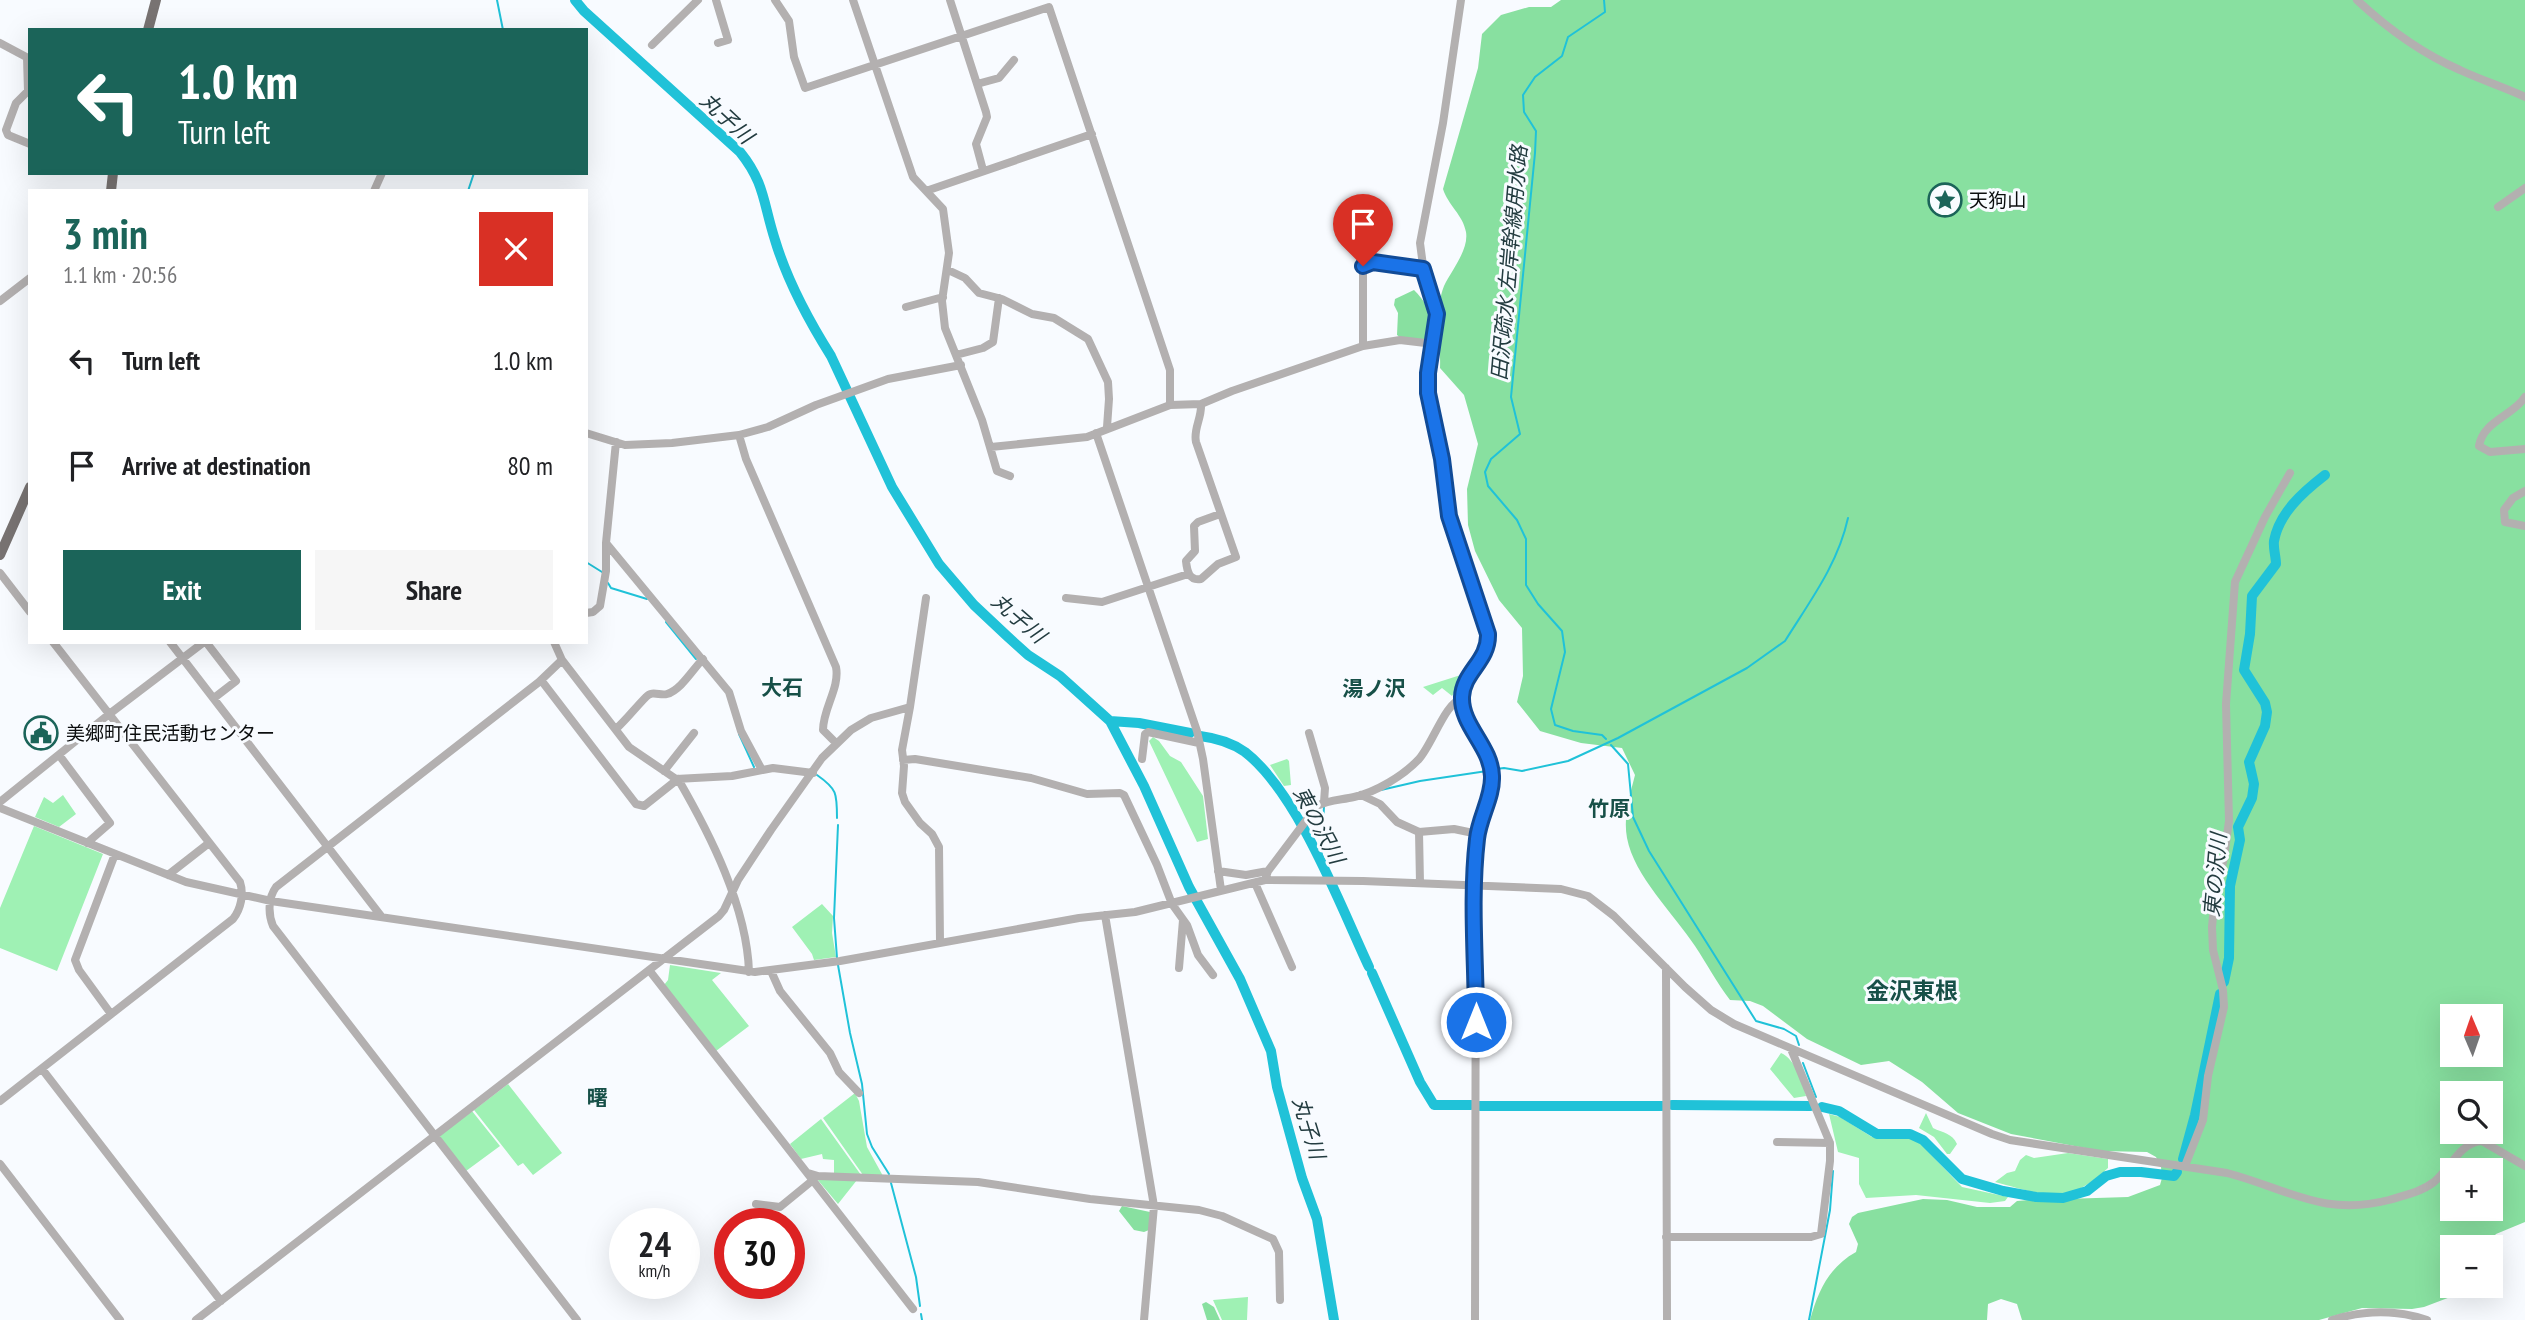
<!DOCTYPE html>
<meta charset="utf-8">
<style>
:root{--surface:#fff;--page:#f6f6f6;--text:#202124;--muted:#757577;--accent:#1b6459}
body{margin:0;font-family:"PT Sans Narrow","Noto Sans JP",sans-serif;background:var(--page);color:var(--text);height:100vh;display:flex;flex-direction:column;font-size:26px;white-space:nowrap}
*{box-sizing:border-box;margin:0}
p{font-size:23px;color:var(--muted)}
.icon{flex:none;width:38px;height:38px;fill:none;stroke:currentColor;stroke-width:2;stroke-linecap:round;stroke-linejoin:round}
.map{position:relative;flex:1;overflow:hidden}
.drawer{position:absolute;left:28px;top:189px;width:560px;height:455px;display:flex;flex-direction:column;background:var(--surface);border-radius:0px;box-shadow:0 7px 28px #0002}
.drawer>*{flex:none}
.top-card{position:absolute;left:28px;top:28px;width:560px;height:147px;border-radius:0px;box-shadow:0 7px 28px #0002;background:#1b6459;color:#fff;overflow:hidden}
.needle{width:46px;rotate:358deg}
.fabs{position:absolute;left:2440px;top:1004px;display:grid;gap:14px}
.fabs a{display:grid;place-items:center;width:63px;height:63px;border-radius:0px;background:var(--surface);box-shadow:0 7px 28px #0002;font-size:35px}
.speed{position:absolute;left:609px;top:1208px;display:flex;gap:14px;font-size:35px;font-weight:700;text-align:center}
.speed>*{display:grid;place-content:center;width:91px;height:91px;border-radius:50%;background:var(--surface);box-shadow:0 7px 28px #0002;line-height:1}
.speed small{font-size:18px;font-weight:400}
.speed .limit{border:10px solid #d22;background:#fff;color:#111}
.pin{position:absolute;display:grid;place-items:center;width:60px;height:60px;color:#fff;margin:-72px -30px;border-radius:50% 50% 50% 0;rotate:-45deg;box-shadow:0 0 7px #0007}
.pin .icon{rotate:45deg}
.me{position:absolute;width:77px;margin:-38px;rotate:0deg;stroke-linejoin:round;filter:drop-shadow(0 0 5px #0008)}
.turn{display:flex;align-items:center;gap:24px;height:147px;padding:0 35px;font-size:32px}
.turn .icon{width:91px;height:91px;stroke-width:2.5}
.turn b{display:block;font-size:49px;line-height:60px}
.round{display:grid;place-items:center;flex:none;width:74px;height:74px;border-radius:0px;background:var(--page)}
.head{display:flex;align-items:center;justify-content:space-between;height:119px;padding:0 35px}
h1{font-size:42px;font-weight:800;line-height:52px;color:var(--accent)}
.button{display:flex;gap:14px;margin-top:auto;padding:14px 35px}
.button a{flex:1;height:80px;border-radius:0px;background:var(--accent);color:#fff;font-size:28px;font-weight:800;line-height:80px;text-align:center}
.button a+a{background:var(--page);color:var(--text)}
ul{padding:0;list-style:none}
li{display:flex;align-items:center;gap:21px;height:105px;padding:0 35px}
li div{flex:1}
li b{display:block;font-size:26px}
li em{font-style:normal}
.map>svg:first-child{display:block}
</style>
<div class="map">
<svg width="2525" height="1320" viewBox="0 0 2525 1320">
<rect width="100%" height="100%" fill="#f8fbff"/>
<path fill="#9ff1b4" d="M1467,673L1452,696L1442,688L1433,695L1423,687Z
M1153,737L1159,741L1170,756L1181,762L1203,796L1208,839L1197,842L1149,741Z
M1287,759L1289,761L1291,785L1284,786L1270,765Z
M63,795L76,814L59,827L35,817L44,797L53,803Z
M34,826L103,854L57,971L0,948V908Z
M822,904L833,916L832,933L836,957L814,960L812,954L792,927Z
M670,965L721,973L712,980L749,1026L716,1051L664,985L668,980Z
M1781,1053C1795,1059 1804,1083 1806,1096L1794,1098L1770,1069Z
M508,1084L562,1153L533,1175L523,1163L518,1166L474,1110Z
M855,1093L859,1101L867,1147L883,1176L863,1175L823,1118Z
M472,1111L500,1146L466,1171L439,1136Z
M1926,1113L1933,1128C1943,1133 1952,1133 1957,1144L1950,1154H1947L1934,1137L1919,1128Z
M1829,1114L1840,1117L1872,1137H1903L1918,1141L1962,1187L2008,1197L2005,1201L1990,1203L1916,1195L1866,1198L1859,1184V1158L1838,1152Z
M821,1119L861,1175L834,1173V1160L823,1159L822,1154L801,1159L790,1144Z
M2068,1153L2108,1159V1168C2067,1207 2045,1195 1995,1182L2007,1173L2015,1171L2020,1160L2026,1155L2034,1158Z
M817,1179L857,1180L838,1204Z
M1248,1297L1247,1320H1222L1213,1300Z"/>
<path fill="#88e0a0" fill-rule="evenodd" d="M1561,0H2525V1222L2496,1234L2483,1248H2452V1286H2461L2453,1296L2424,1307L2412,1309L2362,1308L2319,1320H2022L2017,1304L2001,1299L1988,1304L1987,1320H1810C1818,1291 1829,1267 1856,1252L1858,1244L1849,1224L1852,1217L1858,1213L1923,1199L1947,1200L1977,1207H2010L2017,1201L2029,1200L2128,1197L2160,1185L2162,1178L2161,1167L2156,1157L2147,1152L2101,1151L2011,1134L1958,1113L1922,1082L1889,1061L1861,1065L1807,1039L1763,1006L1750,1001L1730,1000C1717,983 1707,964 1695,946C1674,914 1634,876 1627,838C1623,817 1630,795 1635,775L1622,748L1581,743L1540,731L1517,702L1523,676L1522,628L1499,600L1475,551L1468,525L1467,489L1478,444L1464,395L1440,368C1441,345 1435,307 1444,286C1451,271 1469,250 1466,232C1463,215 1448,205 1443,189L1478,68L1482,34L1501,15L1529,7H1551ZM2452,1017H2490V1055H2452ZM2452,1094H2490V1132H2452ZM2452,1171H2490V1209H2452Z
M1414,290C1429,305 1436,320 1426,341L1408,343L1397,335L1398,313L1394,305L1395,299Z
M1122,1206L1150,1212L1149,1230L1144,1232L1134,1230L1119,1211Z
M1206,1302L1214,1307L1220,1320H1207L1202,1304Z"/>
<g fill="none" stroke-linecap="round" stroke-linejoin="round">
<path stroke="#20c2d8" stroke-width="2" d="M497,0L503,30
M1604,0L1605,12L1568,37L1562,56L1535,77L1523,95L1524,112L1536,131L1535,153L1511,397L1520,434L1491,459L1485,472L1488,486L1517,520L1526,539V585L1538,604L1562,631L1565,652L1551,709L1555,725L1573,731L1602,735L1606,739
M468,191L474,173
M586,562L602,572
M608,583L611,588L647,599
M666,622L696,659
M739,734L754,767
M1611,745L1628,764L1633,817L1649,851L1756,1021L1784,1029L1796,1036L1799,1045
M1496,769L1504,768L1522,771L1568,761L1618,738L1747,668L1785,641C1810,601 1838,564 1848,518
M817,775C837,789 837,793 837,818
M1381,790L1420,781L1487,771
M1321,866L1324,806
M837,958L834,918L838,825
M838,965L850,1033L862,1084L867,1134L872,1147L889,1174
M1803,1063L1816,1097
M891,1183L916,1277L920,1306
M921,1314L922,1320
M1809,1320L1830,1210L1833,1171"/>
<path stroke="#20c2d8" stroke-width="10" d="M575,0L584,11L740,152C765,183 763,203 775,240C787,280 809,321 831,356L892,487L939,564L974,605L1007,636L1028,655L1060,676L1110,721L1144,786L1189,887L1240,979L1271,1051L1277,1087L1302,1178L1317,1219L1334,1320
M1110,721L1139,723L1190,733
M1200,736C1216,738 1231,742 1245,752C1298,793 1340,905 1369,967
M1372,973L1420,1082L1434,1105H1471
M2224,982L2229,958L2230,886L2240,840L2238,827L2252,798L2254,784L2249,762L2265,726L2267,712L2265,703L2244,670L2250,634L2252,596L2276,564C2276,557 2273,548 2274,541C2279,513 2303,492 2325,475
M1672,1105L1811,1106
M1480,1106H1662
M1822,1107L1839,1111L1877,1134H1910L1923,1140L1962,1179L2003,1191L2036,1197L2063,1198L2087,1191L2106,1176L2120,1172H2141L2174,1176L2177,1172
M2183,1159L2195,1115L2220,994"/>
<path stroke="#b3b0b0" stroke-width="8" d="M716,0L728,40L718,43
M775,0L789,21L794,57L805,88L1049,7L1170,370V405
M853,0L913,177L943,209L949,253L942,301L945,328L982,420L997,471L1010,476
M950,0L986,112L987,117L976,144L983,170
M1461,0L1443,123L1420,243L1424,273L1437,314L1428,373V392L1442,459L1449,516L1488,634C1489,661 1466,669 1462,693C1458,719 1483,739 1490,763C1496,784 1484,806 1479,826C1477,837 1476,848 1476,859L1475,1320
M2357,0C2388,29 2421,53 2460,70C2481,80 2504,87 2525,97
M0,43L30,59
M652,45L698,0
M27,58L28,91L16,103L6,130L8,135L30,144
M977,84L999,78L1014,60
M374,191L382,173
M926,191L1092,134
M2498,207L2525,188
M1360,247L1363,266
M948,270L965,278L979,293L1002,299L1032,314L1054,318L1088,339L1108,382L1109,399L1107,427
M0,301L30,278
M906,307L943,297
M1363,346V266L1373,262L1423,269
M956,355L983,348L993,342L999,298
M2525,397C2513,416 2483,421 2479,446L2490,452L2525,449
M1201,404C1202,418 1193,429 1196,442L1236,557L1218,564L1201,579C1189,581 1187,571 1186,561L1195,551L1194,526L1198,522L1220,514
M586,433L625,445L672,443L739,435L768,427L816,405L888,379L961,365
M1096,433L1197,731L1203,759L1221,890
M739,435L746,459L836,667C840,688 823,708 823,730L836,743
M616,442L606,543L729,692L741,731L762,770
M991,447L1087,437L1170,405L1201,404L1232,391L1363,346L1400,340L1434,344
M2525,491L2513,498L2504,510L2505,522L2525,526
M0,573L30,612
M1066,598L1102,602L1188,574
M586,613L593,612L600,606L606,571V543
M170,642L381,916
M206,642L236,681L214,698
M554,642L562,660L629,747L676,779L732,776L773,768L813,773
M562,660L539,682L276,887C268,898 268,914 273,926L577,1320
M541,680L636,804L644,806L678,779C710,834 747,907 749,972
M910,707L902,750L904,766L902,793L905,802L920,823L932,834L939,847L940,942
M616,729C627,719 636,707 646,697C652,690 660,696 667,694C681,690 693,669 703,659
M1309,733L1325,788L1324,802
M59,755L110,823L87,843
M1142,759L1145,734L1148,732L1199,743
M903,760L915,759L1031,778L1087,794L1120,793L1124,795L1157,865L1172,904L1187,925L1198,955L1213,975
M664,771L694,733
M1361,795L1380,804L1397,822L1419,832L1420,883
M0,802L108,715L204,642
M0,808L186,882L271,901L755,972L840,961L1079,918L1135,912L1265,880L1363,881L1561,889L1588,896L1614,916L1685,987L1711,1010L1734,1024L1992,1134L2010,1140L2227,1173C2288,1189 2323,1217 2389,1200C2405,1195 2421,1192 2434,1182C2450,1169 2460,1142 2482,1141L2525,1166
M1419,832L1454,829L1478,834
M1218,871L1246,875L1268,871
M168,875L209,843
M1265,880L1268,871L1317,806C1328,800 1341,800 1354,797C1376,792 1403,776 1419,759C1432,745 1446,701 1462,699
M1255,883L1292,967
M1105,915L1154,1206L1144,1320
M1179,968L1183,920
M1666,968L1667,1320
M649,970L913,1309
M771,971L780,991L830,1053L839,1072L859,1093
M111,1014L79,970L75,960L115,854
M42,1069L221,1301
M0,1101L233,919C241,909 244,894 240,882L53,642
M1777,1142L1830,1143
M0,1164L120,1320
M2185,1166L2203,1120L2208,1076L2224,1007L2223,990L2213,950L2212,927L2215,896L2224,858L2229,821L2226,704L2235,582L2265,517L2290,473
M808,1173L818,1176L978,1182L1090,1199L1199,1210L1222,1216L1273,1239L1279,1252L1280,1300
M756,1204L780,1207L813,1180
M1666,1237H1811L1821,1234L1830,1161V1143L1791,1049
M196,1320L719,916L724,910L738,880L771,830L822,758L851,730L871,718L910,707L926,598
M2332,1320C2364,1310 2395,1309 2427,1320"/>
<path stroke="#787372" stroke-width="10" d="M148,30L156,0
M111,191L113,173
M0,555L30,487"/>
</g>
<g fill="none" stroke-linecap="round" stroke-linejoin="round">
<defs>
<path id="route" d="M1363,266L1373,262L1423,269L1437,314L1428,373V393L1442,459L1449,516L1488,634C1489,661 1463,672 1462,697C1461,726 1491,746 1492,776C1493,797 1479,818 1477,839C1470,899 1476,962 1476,1022"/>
</defs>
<use href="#route" stroke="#114b97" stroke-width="18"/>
<use href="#route" stroke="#1a73e8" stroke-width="12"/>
</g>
<defs>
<symbol id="sight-ring" viewBox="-11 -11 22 22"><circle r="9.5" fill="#f8fbff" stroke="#1b6459" stroke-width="1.5"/><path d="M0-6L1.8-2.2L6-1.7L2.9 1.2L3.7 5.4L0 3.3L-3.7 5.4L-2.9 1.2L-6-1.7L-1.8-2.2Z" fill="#1b6459"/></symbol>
<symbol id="civic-ring" viewBox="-11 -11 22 22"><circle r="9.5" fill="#f8fbff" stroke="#1b6459" stroke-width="1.5"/><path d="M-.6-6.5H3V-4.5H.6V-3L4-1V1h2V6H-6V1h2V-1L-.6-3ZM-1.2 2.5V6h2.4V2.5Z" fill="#1b6459"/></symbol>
</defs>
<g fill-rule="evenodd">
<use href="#sight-ring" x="1926" y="181" width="38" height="38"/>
<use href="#civic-ring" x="22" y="714" width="38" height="38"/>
</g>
<g text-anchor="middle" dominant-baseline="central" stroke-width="6" stroke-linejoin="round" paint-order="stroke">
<g font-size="19" fill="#0b0d0e" stroke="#f8fbff" text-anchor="start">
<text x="1969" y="200">天狗山</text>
<text x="66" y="733">美郷町住民活動センター</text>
</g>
<g font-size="21" font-style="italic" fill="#233c40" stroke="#f8fbff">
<text transform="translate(727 118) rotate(43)">丸子川</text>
<text transform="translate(1509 263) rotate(-85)">田沢疏水 左岸幹線用水路</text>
<text transform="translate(1019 618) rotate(41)">丸子川</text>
<text transform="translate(1319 825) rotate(62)">東の沢川</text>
<text transform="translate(2215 875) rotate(-85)">東の沢川</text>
<text transform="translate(1309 1128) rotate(73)">丸子川</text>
</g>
<g font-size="21" font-weight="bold" fill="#175048" stroke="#f8fbff">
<text x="782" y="687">大石</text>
<text x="1374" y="688">湯ノ沢</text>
<text x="1609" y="808">竹原</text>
<text x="597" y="1097">曙</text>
</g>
<g font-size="23" font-weight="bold" fill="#175048" stroke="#f8fbff">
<text x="1912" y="990">金沢東根</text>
</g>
</g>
</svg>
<div class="fabs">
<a><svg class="needle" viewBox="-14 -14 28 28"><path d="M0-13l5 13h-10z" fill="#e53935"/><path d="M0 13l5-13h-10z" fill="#757577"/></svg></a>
<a><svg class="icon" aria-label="search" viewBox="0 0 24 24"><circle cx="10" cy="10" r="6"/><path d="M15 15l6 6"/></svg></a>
<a>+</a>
<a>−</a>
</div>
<div class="speed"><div>24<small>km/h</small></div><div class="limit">30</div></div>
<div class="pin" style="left:1363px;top:266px;background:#d93025"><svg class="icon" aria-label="arrive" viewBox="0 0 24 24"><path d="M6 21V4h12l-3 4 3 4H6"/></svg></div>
<svg class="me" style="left:1476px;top:1022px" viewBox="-20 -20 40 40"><circle r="17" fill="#1a73e8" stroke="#fff" stroke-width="3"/><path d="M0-11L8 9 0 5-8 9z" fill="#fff"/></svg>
<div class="top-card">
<div class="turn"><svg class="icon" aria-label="left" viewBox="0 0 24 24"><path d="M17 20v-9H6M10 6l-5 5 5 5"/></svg><div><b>1.0 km</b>Turn left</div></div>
</div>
<section class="drawer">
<div class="head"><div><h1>3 min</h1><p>1.1 km · 20:56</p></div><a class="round" style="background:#d93025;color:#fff"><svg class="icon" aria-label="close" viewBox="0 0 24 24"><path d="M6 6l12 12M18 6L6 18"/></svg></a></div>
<ul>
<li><svg class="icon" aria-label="left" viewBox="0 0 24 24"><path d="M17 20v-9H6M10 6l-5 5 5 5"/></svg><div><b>Turn left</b></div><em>1.0 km</em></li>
<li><svg class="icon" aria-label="arrive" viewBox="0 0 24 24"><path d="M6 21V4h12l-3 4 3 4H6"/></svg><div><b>Arrive at destination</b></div><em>80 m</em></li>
</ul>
<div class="button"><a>Exit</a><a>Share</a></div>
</section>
</div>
